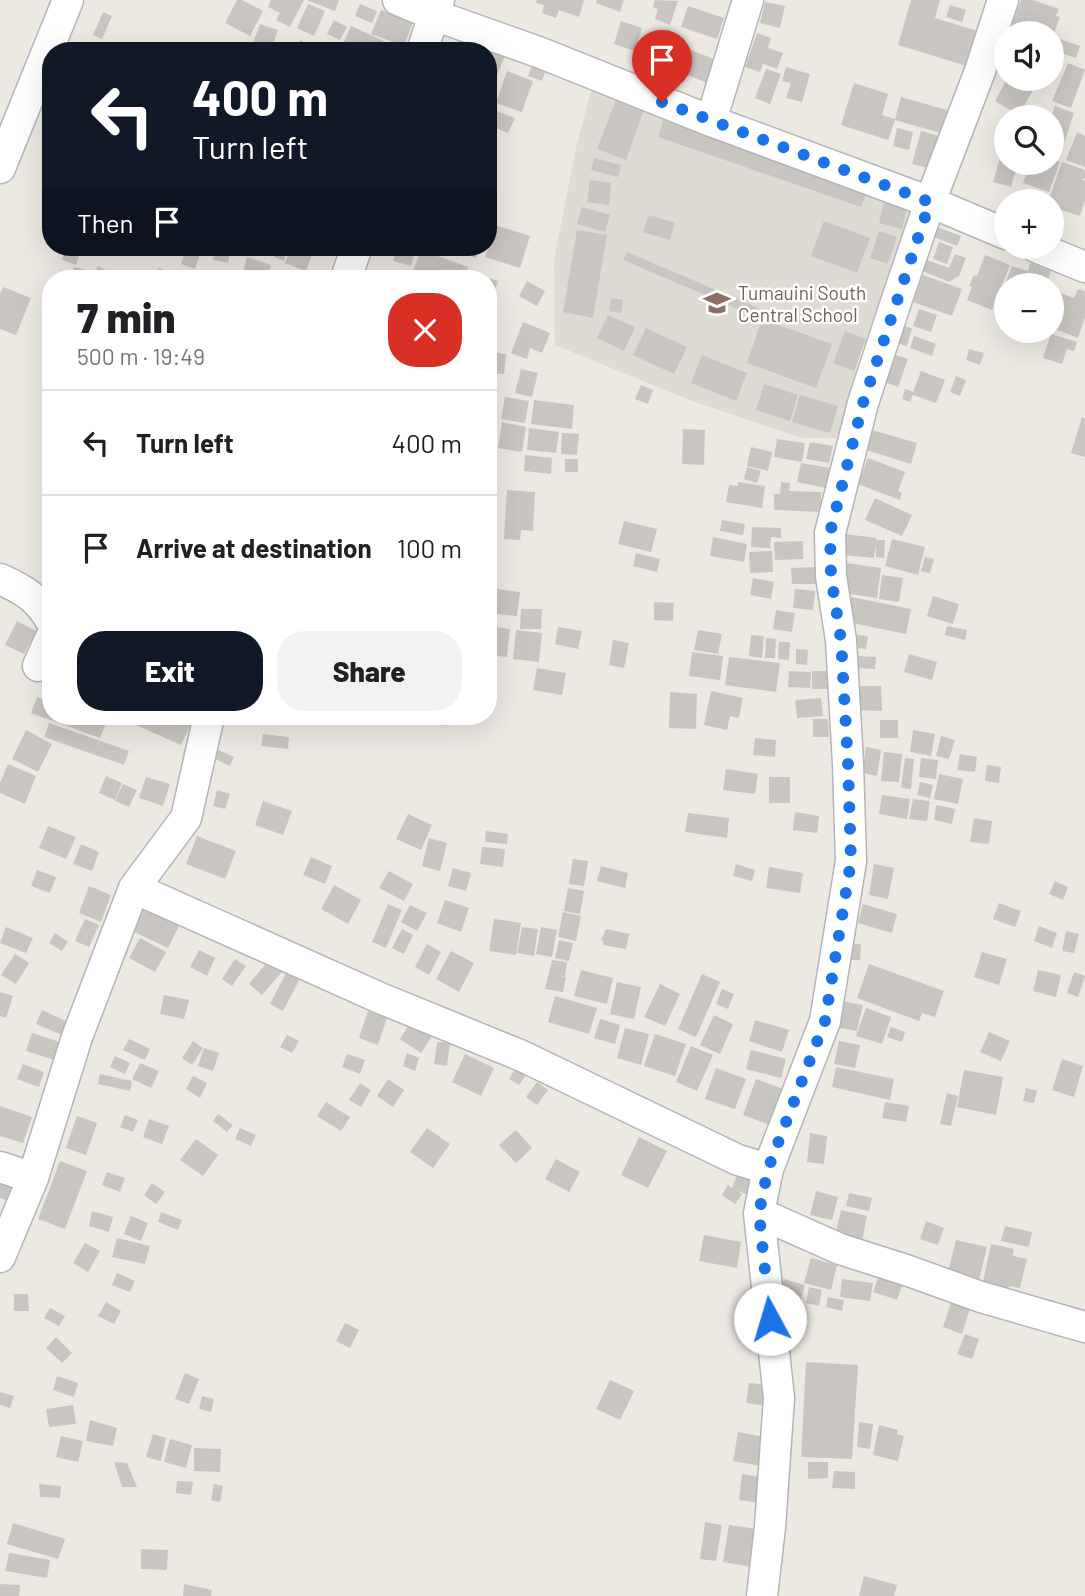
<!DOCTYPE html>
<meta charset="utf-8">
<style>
:root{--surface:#fff;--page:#f2f2f2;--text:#202124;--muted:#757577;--line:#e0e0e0;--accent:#111827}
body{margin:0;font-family:Barlow,sans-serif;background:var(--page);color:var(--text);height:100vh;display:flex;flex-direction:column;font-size:26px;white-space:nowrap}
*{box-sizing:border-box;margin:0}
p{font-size:23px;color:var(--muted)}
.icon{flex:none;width:38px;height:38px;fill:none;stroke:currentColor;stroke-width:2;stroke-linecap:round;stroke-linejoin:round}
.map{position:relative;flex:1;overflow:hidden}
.panel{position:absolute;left:42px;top:270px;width:455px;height:455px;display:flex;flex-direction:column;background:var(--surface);border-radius:28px;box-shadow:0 7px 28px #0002}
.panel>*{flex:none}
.hud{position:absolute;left:42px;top:42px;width:455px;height:214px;border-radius:28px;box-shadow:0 7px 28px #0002;background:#111827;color:#fff;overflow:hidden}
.fabs{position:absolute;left:994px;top:21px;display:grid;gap:14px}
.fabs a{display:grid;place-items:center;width:70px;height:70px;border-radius:50%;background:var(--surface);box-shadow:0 7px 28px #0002;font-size:35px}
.pin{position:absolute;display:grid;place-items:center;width:60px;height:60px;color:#fff;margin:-72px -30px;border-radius:50% 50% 50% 0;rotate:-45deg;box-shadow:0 0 7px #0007}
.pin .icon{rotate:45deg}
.me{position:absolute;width:77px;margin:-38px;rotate:354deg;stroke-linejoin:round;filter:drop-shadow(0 0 5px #0008)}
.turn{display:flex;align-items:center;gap:24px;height:147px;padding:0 35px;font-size:32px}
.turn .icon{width:91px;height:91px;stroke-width:2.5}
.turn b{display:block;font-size:49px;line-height:60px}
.then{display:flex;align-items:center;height:66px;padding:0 35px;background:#0003;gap:14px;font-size:26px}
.round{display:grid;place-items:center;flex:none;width:74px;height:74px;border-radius:28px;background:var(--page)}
.summary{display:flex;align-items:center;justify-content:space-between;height:119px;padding:0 35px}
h1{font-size:42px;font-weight:800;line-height:52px}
.button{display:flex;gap:14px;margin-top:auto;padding:14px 35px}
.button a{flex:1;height:80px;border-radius:28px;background:var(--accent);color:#fff;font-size:28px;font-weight:800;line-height:80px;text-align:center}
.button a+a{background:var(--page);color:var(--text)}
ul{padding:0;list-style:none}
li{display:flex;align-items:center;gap:21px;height:105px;padding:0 35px;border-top:2px solid var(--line)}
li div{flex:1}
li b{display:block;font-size:26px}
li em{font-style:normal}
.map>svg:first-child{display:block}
</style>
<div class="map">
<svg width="1085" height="1596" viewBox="0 0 1085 1596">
<rect width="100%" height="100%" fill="#ece9e3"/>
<path fill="#dedad4" d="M592,87L919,199L862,349L837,438H802L692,401L555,345L554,260L576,148Z"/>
<path fill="#c9c5c1" d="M237,0H242L263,11L250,36L225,23Z
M271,0H304L290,27L276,20L280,13L268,7Z
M307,0H339L335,11Z
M537,0H584L579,17L559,10L556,18L542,13L544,5L536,3Z
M597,0H624L620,12L596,3Z
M655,0L678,1L670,25L655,19L658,9L653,7Z
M911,0H940L935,18L981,32L970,67L898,45Z
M1021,0H1033L1059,9L1056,16L1060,17L1052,39V33H1016L1010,31Z
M765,2L785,6L780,28L760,23Z
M308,4L325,11L314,36L297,28Z
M360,4L377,11L372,23L355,16Z
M950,5L966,10L962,22L946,17Z
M688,6L724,18L717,39L681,27Z
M381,10L413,22L404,46L371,34Z
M103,12L112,16L102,39L93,35Z
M334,20L347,27L340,40L327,34Z
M621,21L642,28L635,51L614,44Z
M260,24L278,30L270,51H250Z
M351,26L384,41L379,51H340Z
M757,33L771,38L768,48L783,53L777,69L763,64L760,72L745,67Z
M1060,39L1080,46L1076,58L1056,51Z
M300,40L314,47L316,43L332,51H296Z
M477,41L506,53L488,97V51H473Z
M681,46L719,61L710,84L672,69Z
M1068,63L1085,70L1071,108L1052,101Z
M532,65L546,69L542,81L528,76Z
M786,67L810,74L802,102L786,98L791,83L782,81Z
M766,69L781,74L770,104L755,98Z
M507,71L533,81L522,112L496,103Z
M1007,79H1017L1034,88L1019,115L995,101Z
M854,83L888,94L882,115L895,119L901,97L954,112L948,135L895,120L888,140L841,125Z
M617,97L645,107L626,160L597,149Z
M1055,106L1074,113L1061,152L1052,149L1051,117Z
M494,110L515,118L508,133L488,125Z
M666,112L870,183L861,207L658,137Z
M897,128L913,132L909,150L893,146Z
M921,131L949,139L940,171L912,164Z
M1077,132L1085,136V167L1066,160Z
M1002,151L1006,152V163H1018L1011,187L993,182Z
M594,158L621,165L618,177L591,170Z
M1052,159L1060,162L1049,192L1023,183L1030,163H1052Z
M1062,162L1085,170V179L1083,178L1082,180H1085V200L1080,216L1052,207V201H1048Z
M590,180L611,183L609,205L587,202Z
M886,192L909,198L902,229L879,223Z
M582,207L610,215L605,232L577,224Z
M649,215L675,223L670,240L643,232Z
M824,221L870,238L857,273L811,256Z
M495,225L530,236L520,268L485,257Z
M937,227L961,236L957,246L934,237Z
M577,230L607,235L593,318L563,312Z
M879,231L897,237L888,264L870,258Z
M939,242L953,247L947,264L933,259Z
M66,247H82L76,265L62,260Z
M187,247H203L195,269L181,264Z
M278,247H288L284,261L274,257Z
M291,247H315L306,271L285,263Z
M397,247H416L411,266L393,261Z
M444,247H480L476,258Z
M215,248L230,252L228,263L213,260Z
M421,250L468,267L464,278H426L412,273Z
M627,252L758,308L754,316L623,260Z
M955,254L966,258L959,276L949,282L920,270L924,259L949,268Z
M985,255L1010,265L992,310L967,300L972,287L969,286L974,275L977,276Z
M247,257L271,265L267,278H252L242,275Z
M1030,263L1051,271L1046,285H1006V296L1001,295L1012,266L1028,271Z
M98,266L114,274L111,278H92Z
M74,267L86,270L84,278H71Z
M159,268L178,275L177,278H155Z
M474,273L498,281L492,299L488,298V278H472Z
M923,275L962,289L952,316L913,302Z
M527,281L545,291L537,306L519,296Z
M3,287L31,298L16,335L0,329V294Z
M1078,289L1085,291V317L1078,338L1052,328V310L1058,292L1074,298Z
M611,298L623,300L621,313L609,311Z
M919,309L937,315L931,332L913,326Z
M608,315L635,327L624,351L597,338Z
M762,319L832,344L816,388L747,363Z
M523,322L550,333L542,353L530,348L527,359L511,353Z
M897,324L912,328L907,346L892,342Z
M646,328L687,347L674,374L633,355Z
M845,331L866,339L854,371L833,363Z
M1051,334L1077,342L1074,351L1067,349L1062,364L1043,358Z
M914,336L936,344L932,356L910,348Z
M969,349L984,353L980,365L966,360Z
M488,352L506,354L504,374L488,373Z
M886,352L908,359L898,387L877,379Z
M702,355L747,373L736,401L691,383Z
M521,369L538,373L532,397L515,393Z
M921,371L945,380L936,403L913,395L910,402L902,399L905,389L913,392Z
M956,376L966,380L960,396L950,392Z
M488,377L497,378L495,398H488Z
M764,384L798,395L790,421L756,410Z
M641,385L653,390L648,404L635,399Z
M800,395L838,406L830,433L792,422Z
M505,397L529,401L525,423L501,419Z
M534,400L574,405L572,429L531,424Z
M488,408L495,409L490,445H488Z
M1082,417L1085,418V457L1071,453Z
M502,422L526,427L522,452L498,448Z
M529,428L559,432L556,453L527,450Z
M683,429L705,430L704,465L682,464Z
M872,430L917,443L911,464L866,450Z
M562,433L579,434L577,455L561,454Z
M777,439L805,443L802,462L774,457Z
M810,442L833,446L829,463L806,459Z
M751,447L772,452L768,471L747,466Z
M525,455L552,458L551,474L524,471Z
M868,458L905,472L898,491L902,493L900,500L858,484Z
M565,459H578V472H565Z
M801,463L830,468L826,488L797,482Z
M747,467L761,471L757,483L744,479Z
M738,482L765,486L762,508L726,502L729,485L738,486Z
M781,482L790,483L789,491L821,492V512L774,510V494H780Z
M488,485L497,486L493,521H488Z
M507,490L535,492L533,531L521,530L520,540L504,539Z
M875,498L912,515L902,536L865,520Z
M722,520L745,524L743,535L720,531Z
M624,521L657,529L651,552L618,544Z
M752,527L781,528V538L771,537L770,548L751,547Z
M845,534L876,538V540H885L884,558L876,557V545L874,558L842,555Z
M713,537L747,544L744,562L710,556Z
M892,539L925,547L918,575L885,566Z
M803,541V559L775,560L774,542Z
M772,551L773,572L750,573L749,552Z
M636,553L660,559L657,572L633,566Z
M925,557L934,559L930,573L921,571Z
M847,563L881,568L877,598L843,593Z
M816,567L817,584H792L791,568Z
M882,575L903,578L899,602L879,599Z
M753,578L774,582L771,599L750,595Z
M490,588L520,592L517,616L488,613Z
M795,589L815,591L813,610L793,608Z
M933,596L959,604L953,624L927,616Z
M851,597L911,609L906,634L847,622Z
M654,602L674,603L673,621L654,620Z
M521,609H542L541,629H520Z
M776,610L795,613L792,632L773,629Z
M17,621L36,631L24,654L5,645Z
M488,626L510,629L507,657L488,655Z
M947,626L967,630L965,640L945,635Z
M558,627L582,631L578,649L555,644Z
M516,630L542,633L539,662L513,659Z
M698,630L722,634L718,654L694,650Z
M850,634L868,636L866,649L849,647Z
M751,635L764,636L762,658L749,656Z
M766,638L776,639L775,658H765Z
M613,640L629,643L624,668L609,665Z
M779,642H790L789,660L778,659Z
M796,649L808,650L807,665L796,664Z
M692,652L723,656L720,680L689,676Z
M909,654L937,662L932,680L904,672Z
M857,656L876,657L875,669L857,668Z
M729,657L780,663L776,692L725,685Z
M537,668L566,673L562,695L533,690Z
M789,671L811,672L810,688L788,687Z
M812,671H830V689H812Z
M857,686H881L882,711L857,710Z
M711,691L743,698L739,718L730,716L727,730L704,725Z
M670,692L697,694L696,729L669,728Z
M37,697L51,702V716H87L106,723L100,738L31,713Z
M821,698L823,716L797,718L795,700Z
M142,716H168L190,726L181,745L138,726Z
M391,716H421L418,724Z
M429,716H446L443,726L428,721Z
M813,719H828L829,737H813Z
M880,720H898V738H880Z
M49,723L129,751L124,765L44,737Z
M26,730L52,744L38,772L12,759Z
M913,730L935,734L931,756L910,752Z
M263,734L289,737L288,749L261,746Z
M941,736L955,740L949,759L936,756Z
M755,738L776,740L775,757L753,755Z
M866,747L881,750L877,776L862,773Z
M214,748L234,757L230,766L211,757Z
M884,752L902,754L899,782L881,781Z
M960,754L977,757L975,772L957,770Z
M905,758L914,759L911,789L901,788Z
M921,758L938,760L936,779L919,777Z
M8,764L36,776L25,804L0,793V783Z
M987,765L1001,767L999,783L985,781Z
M726,769L758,774L755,794L723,790Z
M939,774L963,779L958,804L934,799Z
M106,776L122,783L115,800L99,793Z
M146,777L170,784L163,806L139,798Z
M769,777H790V803H769Z
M920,782L933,785L930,798L917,795Z
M123,784L137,790L129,807L115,801Z
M217,790L230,794L225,809L213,806Z
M882,795L910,799L907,819L879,814Z
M913,799L930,801L927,821L909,819Z
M263,801L292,811L283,835L255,825Z
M936,805L955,809L952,824L934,820Z
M795,812L819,816L817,833L793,830Z
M688,813L729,818L727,838L685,832Z
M408,814L432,825L421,850L396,839Z
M974,818L992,821L989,844L970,842Z
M48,826L76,837L66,859L39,848Z
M486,831L508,834L507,844L485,842Z
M197,836L236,851L225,879L186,864Z
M429,838L447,843L440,871L422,866Z
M81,844L99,852L92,871L73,864Z
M482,847L505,849L503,867L480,864Z
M311,857L332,866L325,884L303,875Z
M573,859L588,861L584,886L569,884Z
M736,864L755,870L752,881L733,876Z
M874,864L894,868L888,899L869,895Z
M601,866L628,873L625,888L597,881Z
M769,867L803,873L800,893L766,888Z
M453,868L471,873L466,891L448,886Z
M37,870L56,877L50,893L31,886Z
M389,871L413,884L404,901L379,888Z
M1055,881L1068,887L1063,900L1049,894Z
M334,885L361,900L348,924L321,909Z
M89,886L111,895L101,922L79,913Z
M568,888L584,891L580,914L564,911Z
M445,900L469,908L461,932L437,923Z
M143,902L182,920L168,948L130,930Z
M999,903L1021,911L1015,927L993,919Z
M388,904L402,910L386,948L372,942Z
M863,904L897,914L892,933L858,923Z
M410,905L427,913L417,931L401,922Z
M563,912L581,916L576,941L558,937Z
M85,919L99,925L89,947L75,941Z
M494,919L521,923L516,955L489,951Z
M1039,926L1057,933L1052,948L1034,941Z
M6,927L33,938L26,953L0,943Z
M522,927L538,929L534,956L517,953Z
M541,927L557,930L552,957L536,954Z
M402,929L413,935L404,954L392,948Z
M606,929L629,934L626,949L603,945V941L601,940Z
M1066,931L1079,934L1074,953L1062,951Z
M55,933L68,942L62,951L49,943Z
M140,938L166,952L155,972L129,958Z
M559,940L573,943L569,961L555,958Z
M427,944L441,952L429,975L415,967Z
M849,944H861L860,960H849Z
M199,950L215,958L207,976L190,967Z
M451,951L474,963L459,992L436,979Z
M982,952L1007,959L999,985L974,977Z
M15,954L29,963L16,984L1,975Z
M235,959L246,966L232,986L222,979Z
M269,960L282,972L262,995L249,984Z
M552,960L567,962L565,976L558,975L566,977L563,992L545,989Z
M869,964L944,991L935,1017L922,1013L919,1021L857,998Z
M289,967L302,975L283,1011L270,1004Z
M581,970L613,978L607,1004L574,996Z
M1038,970L1061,975L1056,997L1033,991Z
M1074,972L1085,976L1078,997L1067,993Z
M702,974L720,982L696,1037L678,1029Z
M617,982L641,987L634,1019L610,1014Z
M660,984L680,994L665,1026L644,1017Z
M722,989L734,994L728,1009L716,1004Z
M0,992L13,996L6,1018L0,1016Z
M164,995L189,1000L184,1019L160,1014Z
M555,996L597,1008L589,1034L548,1022Z
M841,1001L863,1005L857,1031L835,1027Z
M866,1008L891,1017L882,1044L856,1036Z
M42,1010L68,1022L62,1035L36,1024Z
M368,1011L387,1018L378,1045L359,1038Z
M714,1015L733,1024L720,1054L700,1045Z
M413,1018L434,1033L421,1053L400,1039Z
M600,1019L620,1025L615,1044L594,1038Z
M755,1020L789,1030L782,1052L749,1041Z
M891,1027L905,1032L902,1042L887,1037Z
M625,1028L649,1034L641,1065L617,1058Z
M989,1032L1010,1041L1001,1061L980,1052Z
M32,1033L69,1045L64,1063L26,1051Z
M655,1034L686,1044L675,1076L644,1066Z
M287,1035L299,1041L292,1053L280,1047Z
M129,1039L150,1049L145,1060L123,1050Z
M193,1041L203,1048L192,1065L182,1058Z
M839,1041L860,1045L855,1068L834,1064Z
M437,1042L450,1043L447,1066L434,1064Z
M691,1046L713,1055L697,1091L676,1082Z
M204,1048L219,1053L213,1071L198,1066Z
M751,1050L786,1059L781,1078L746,1069Z
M407,1053L419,1058L415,1071L403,1066Z
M347,1054L365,1060L360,1074L342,1067Z
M465,1054L494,1068L481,1096L452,1082Z
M115,1056L130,1063L125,1074L110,1067Z
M1062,1059L1083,1066L1074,1097L1052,1090Z
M140,1063L159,1071L151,1088L132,1079Z
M23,1064L44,1072L39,1087L17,1079Z
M836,1067L894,1079L890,1100L832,1087Z
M716,1068L746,1079L735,1109L705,1099Z
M515,1069L526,1075L519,1085L509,1079Z
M964,1070L1003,1077L996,1115L957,1107Z
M100,1074L132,1081L130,1091L98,1084Z
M193,1076L207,1083L200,1098L186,1089Z
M388,1079L404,1090L393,1107L377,1096Z
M756,1079L786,1090L770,1125L743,1115Z
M537,1082L548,1090L537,1105L526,1097Z
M360,1083L371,1090L361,1107L349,1100Z
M1026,1088L1037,1091L1034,1103L1023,1101Z
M947,1093L958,1096L951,1126L940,1124Z
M326,1102L350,1117L341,1131L317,1116Z
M885,1102L909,1106L906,1122L882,1118Z
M0,1106L32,1117L23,1143L0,1136Z
M218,1114L233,1125L227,1132L213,1121Z
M125,1115L138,1120L133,1132L120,1127Z
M77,1116L97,1123L86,1155L66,1148Z
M149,1119L169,1126L162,1144L143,1137Z
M240,1128L256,1135L251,1146L235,1139Z
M427,1128L450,1144L433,1168L410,1152Z
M516,1130L532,1148L516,1163L499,1145Z
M810,1133L827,1136L824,1164L807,1162Z
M639,1137L667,1151L648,1188L621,1175Z
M196,1139L218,1155L203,1176L180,1160Z
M556,1159L580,1172L569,1192L545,1179Z
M60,1161L87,1171L65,1229L38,1219Z
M107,1172L125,1178L120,1192L102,1185Z
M738,1173L755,1181L749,1196L737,1190L742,1194L735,1204L722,1195L728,1185L732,1188Z
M0,1176L22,1181L15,1203L0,1198Z
M152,1183L165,1192L156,1204L144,1195Z
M816,1191L838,1197L832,1220L810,1215Z
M849,1193L872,1198L869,1211L846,1206Z
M841,1210L867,1216L862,1242L835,1236Z
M92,1211L113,1217L109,1232L89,1226Z
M161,1212L182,1220L178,1230L158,1222Z
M131,1216L148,1223L141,1241L124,1234Z
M926,1221L944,1228L938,1245L920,1239Z
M1005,1226L1032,1232L1029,1247L1001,1241Z
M704,1235L741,1242L737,1268L699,1261Z
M117,1238L150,1246L145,1264L112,1257Z
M956,1240L987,1247L978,1284L947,1276Z
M85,1243L100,1251L88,1272L73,1263Z
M991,1244L1014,1249L1013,1256L1027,1259L1020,1288L1009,1286L1007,1297L981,1291Z
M811,1258L837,1265L831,1290L804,1283Z
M880,1272L904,1280L897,1300L873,1292Z
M117,1273L135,1281L130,1292L112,1285Z
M784,1279L805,1285L800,1302L780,1296Z
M842,1279L873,1283L870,1301L840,1297Z
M809,1287L822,1290L819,1306L806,1303Z
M14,1294H28L29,1311H14Z
M828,1297L844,1300L842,1311L826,1307Z
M952,1299L971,1305L962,1334L943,1327Z
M106,1302L121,1311L114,1324L98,1316Z
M50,1308L65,1316L59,1326L44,1318Z
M345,1323L359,1330L350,1348L336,1341Z
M965,1334L979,1339L972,1359L957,1354Z
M56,1337L72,1353L62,1363L46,1348Z
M806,1362L858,1365L852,1459L801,1457Z
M185,1373L199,1379L189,1404L175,1399Z
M57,1376L78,1383L74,1397L53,1390Z
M610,1380L634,1391L620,1420L596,1409Z
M749,1383L771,1385L768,1406L746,1403Z
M0,1392L14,1396L10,1408L0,1405Z
M202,1396L214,1399L211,1412L199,1409Z
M73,1405L76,1424L49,1427L46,1409Z
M90,1420L117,1428L113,1446L86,1441Z
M859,1422L873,1424L870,1449L857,1447Z
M879,1425L898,1430L897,1434L904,1436L898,1461L873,1455Z
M738,1432L770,1438L766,1467L733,1461Z
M153,1434L166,1438L161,1461L146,1457Z
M61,1436L83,1441L78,1462L56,1457Z
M170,1439L192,1445L186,1468L164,1462Z
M194,1448L221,1449L220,1472L194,1471Z
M114,1462L127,1463L137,1487H122Z
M808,1462H828V1478L808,1479Z
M834,1471L855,1472V1489L832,1488Z
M742,1474L763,1477L760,1503L739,1500Z
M177,1481L193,1482L191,1495L176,1493Z
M39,1484L61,1486L60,1498L40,1497Z
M214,1484L223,1486L220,1502L211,1500Z
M705,1522L722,1525L716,1561L700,1559Z
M13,1523L65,1539L58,1559L7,1544Z
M729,1525L764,1530L758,1568L723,1562Z
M141,1549L168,1550L167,1570L141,1569Z
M9,1553L50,1560L47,1578L5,1571Z
M864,1576L897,1585L894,1596H859Z
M0,1584L20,1585L19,1596H0Z
M184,1584L212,1590L211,1596H183Z"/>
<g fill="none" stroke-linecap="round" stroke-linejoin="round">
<defs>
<path id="minor" d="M398,0L434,15L541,53L711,121
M748,0L711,121L930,202L1006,234
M422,51L439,0
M0,168L68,0
M1036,247L1085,267
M346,278L357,247
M0,579C24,590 37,597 51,621
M38,666L51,637
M134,888L380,998L522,1056L738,1160L768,1169
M0,1167L33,1178
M759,1213L840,1249L906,1270L981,1297L1085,1327
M0,1257L33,1178L77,1037L134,888L186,818L209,716
M762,1596L770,1527L779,1398L759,1213L768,1169L825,1021L851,861L848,764L841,640L831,576L830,533L863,403L895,305L930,202L980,71L1003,0"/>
</defs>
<use href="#minor" stroke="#b3b5b8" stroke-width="33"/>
<use href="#minor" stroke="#fff" stroke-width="30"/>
</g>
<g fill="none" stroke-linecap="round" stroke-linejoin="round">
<path stroke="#1a73e8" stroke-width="12" stroke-dasharray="0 21.6" d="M662,102L930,202L863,403L830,533L831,576L841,640L848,764L851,861L825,1021L768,1169L759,1213L770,1319"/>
</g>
<defs>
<symbol id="school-bare" viewBox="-9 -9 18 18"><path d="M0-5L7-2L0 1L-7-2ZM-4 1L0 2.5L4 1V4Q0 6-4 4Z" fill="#8d6e63" stroke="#fff" stroke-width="2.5" paint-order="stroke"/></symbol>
</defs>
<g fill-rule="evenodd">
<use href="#school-bare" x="698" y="284" width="38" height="38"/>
</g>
<g text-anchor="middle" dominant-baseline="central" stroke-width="5" stroke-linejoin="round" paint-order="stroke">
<g font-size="19" fill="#785e54" stroke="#fff" text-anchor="start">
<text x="738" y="292">Tumauini South<tspan x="738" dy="22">Central School</tspan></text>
</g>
</g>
</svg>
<div class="fabs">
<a><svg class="icon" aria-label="sound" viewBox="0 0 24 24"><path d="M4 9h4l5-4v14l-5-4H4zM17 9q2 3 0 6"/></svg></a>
<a><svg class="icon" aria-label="search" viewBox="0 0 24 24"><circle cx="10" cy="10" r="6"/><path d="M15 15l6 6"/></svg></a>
<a>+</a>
<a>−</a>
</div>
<div class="pin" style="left:662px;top:102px;background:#d93025"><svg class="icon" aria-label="arrive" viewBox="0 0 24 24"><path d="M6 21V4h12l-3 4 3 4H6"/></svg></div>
<svg class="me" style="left:770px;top:1319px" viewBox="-20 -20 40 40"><circle r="19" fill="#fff"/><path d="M0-13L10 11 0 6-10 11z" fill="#1a73e8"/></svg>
<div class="hud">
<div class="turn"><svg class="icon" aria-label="left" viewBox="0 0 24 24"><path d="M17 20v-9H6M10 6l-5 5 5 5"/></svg><div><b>400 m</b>Turn left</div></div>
<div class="then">Then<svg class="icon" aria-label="arrive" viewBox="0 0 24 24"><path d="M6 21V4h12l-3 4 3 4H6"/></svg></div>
</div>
<section class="panel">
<div class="summary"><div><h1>7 min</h1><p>500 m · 19:49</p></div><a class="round" style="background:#d93025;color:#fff"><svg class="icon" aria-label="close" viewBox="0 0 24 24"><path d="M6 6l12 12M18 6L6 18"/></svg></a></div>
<ul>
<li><svg class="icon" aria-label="left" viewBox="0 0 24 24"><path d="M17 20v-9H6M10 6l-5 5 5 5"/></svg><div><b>Turn left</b></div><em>400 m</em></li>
<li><svg class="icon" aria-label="arrive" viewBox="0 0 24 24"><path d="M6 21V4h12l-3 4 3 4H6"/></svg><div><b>Arrive at destination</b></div><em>100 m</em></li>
</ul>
<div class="button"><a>Exit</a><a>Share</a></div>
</section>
</div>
